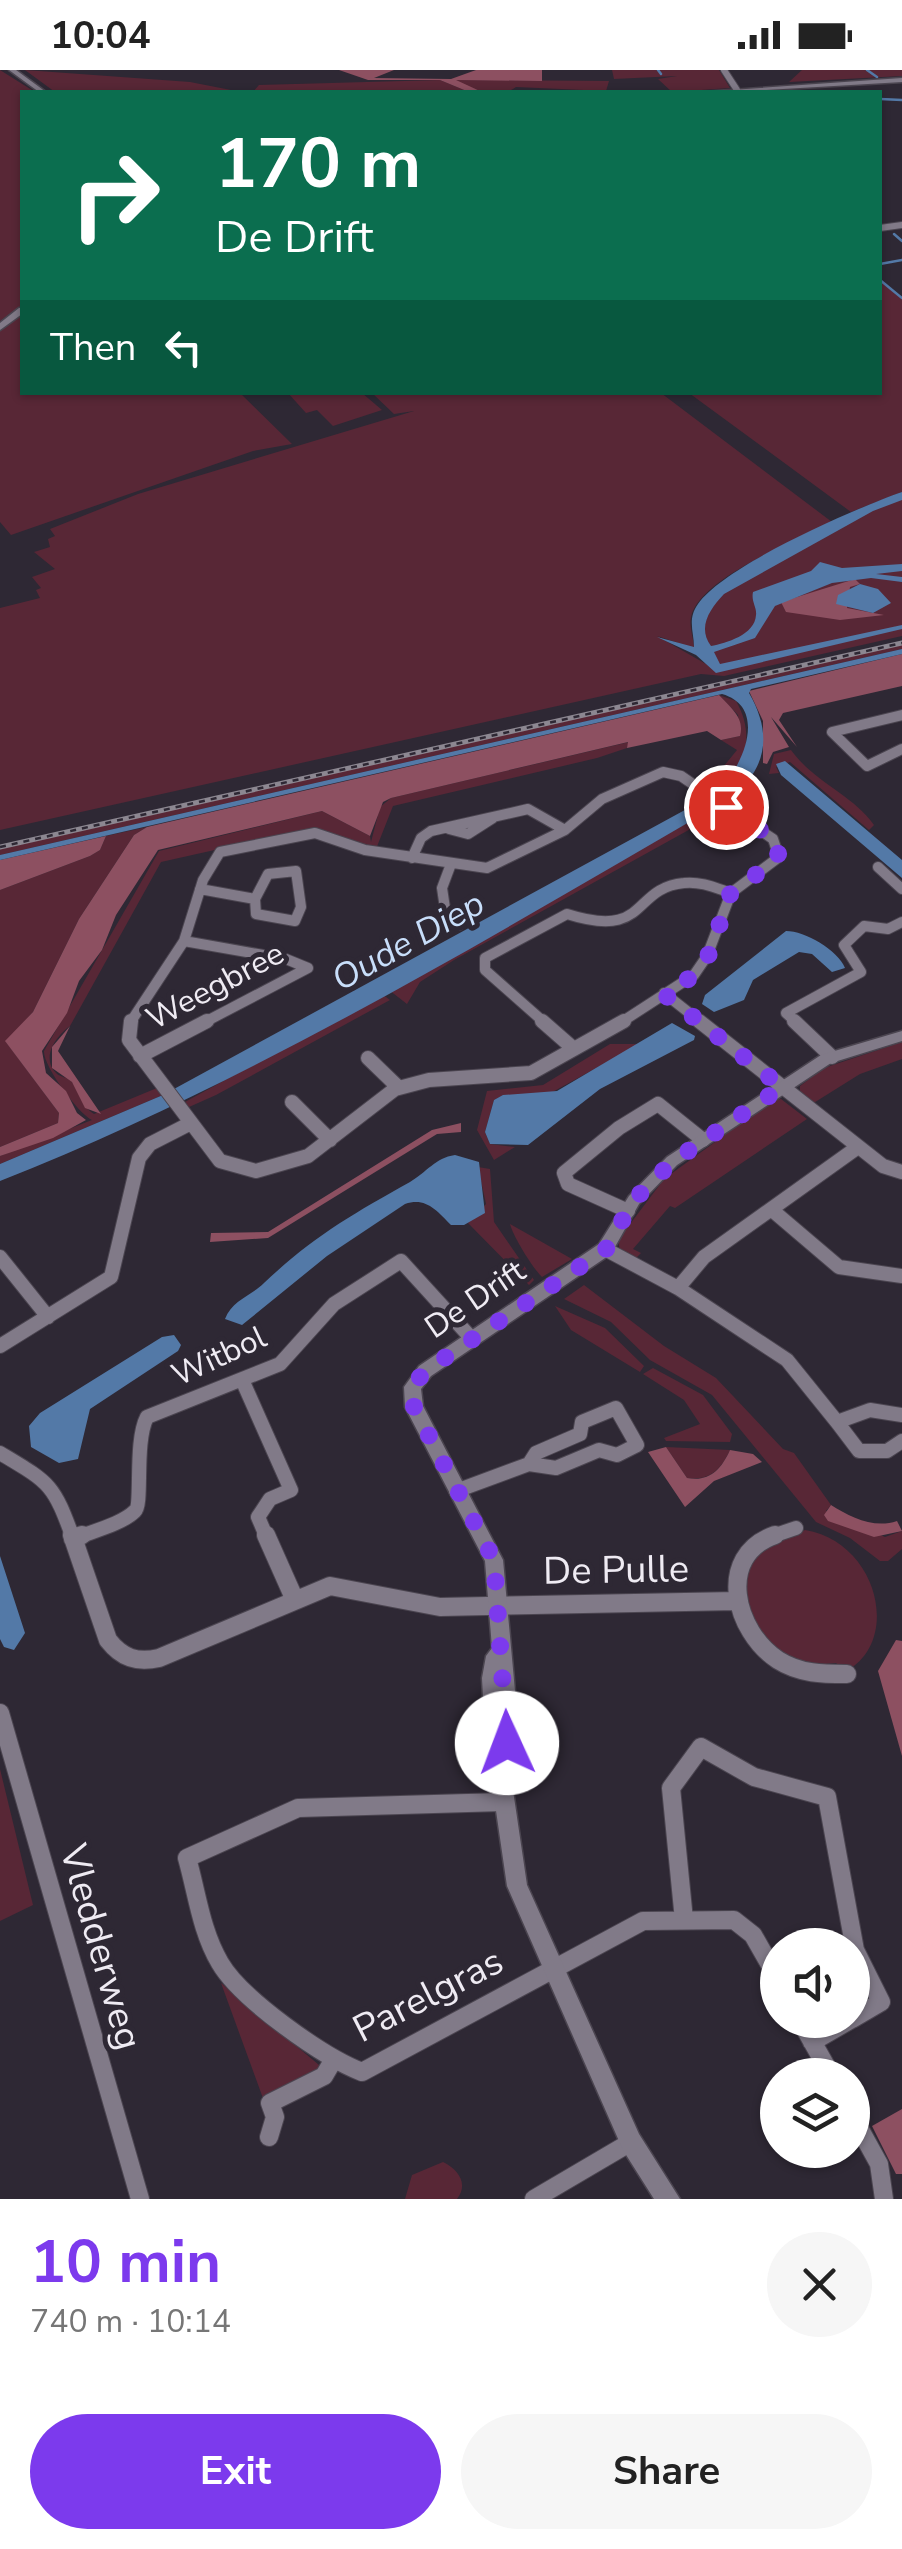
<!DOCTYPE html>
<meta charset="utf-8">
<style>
:root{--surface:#fff;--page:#f6f6f6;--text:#222;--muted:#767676;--accent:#7c3aed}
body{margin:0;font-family:"Nunito Sans",sans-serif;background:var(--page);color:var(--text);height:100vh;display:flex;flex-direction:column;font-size:38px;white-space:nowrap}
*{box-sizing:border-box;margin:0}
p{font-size:32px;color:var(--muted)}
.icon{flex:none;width:55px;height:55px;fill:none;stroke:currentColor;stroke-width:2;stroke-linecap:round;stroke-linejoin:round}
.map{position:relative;height:2129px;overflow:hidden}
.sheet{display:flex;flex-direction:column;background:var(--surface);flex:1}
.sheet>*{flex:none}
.hud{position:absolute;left:20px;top:20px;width:862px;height:305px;border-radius:0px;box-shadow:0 2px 8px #0004;background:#0b6e4f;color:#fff;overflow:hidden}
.fabs{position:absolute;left:760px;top:1858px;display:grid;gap:20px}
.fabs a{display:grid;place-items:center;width:110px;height:110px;border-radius:50%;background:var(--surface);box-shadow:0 2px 8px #0004;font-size:50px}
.pin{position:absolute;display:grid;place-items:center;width:85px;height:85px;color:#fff;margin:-42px;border:5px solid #fff;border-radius:50%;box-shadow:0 2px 10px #0007}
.me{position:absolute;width:110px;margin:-55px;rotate:358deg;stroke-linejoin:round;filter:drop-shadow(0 0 8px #0008)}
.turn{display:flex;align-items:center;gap:35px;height:210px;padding:0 30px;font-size:45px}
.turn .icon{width:130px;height:130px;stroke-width:2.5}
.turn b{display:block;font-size:70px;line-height:85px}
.then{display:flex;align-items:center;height:95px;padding:0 30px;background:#0003;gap:20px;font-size:38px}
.round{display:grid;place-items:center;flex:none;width:105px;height:105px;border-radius:52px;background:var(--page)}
.head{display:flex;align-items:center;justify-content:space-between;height:170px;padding:0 30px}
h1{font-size:60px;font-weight:700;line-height:75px;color:var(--accent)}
.action{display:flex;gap:20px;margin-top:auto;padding:20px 30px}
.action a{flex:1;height:115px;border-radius:60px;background:var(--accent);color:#fff;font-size:40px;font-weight:700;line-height:115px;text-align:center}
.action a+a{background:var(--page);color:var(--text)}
.status{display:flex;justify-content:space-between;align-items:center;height:70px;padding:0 50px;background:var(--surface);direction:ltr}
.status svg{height:28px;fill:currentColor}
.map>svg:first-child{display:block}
</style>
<div class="status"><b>10:04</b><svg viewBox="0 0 49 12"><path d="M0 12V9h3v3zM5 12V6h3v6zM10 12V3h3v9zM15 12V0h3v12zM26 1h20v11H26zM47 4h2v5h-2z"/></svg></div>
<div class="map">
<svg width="902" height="2129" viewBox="0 0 902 2129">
<rect width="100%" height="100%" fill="#2e2834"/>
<path fill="#582736" d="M0,0L35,22H22V235L0,251Z
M25,0L190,12L241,22H55Z
M612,0H719L730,18L672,22L658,9L677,6L614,9Z
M802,0H902V6L789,12Z
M440,10L469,22H253L259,15Z
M453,10L609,11L606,21L516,17C496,31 473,19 453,10Z
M880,210L902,228V422L851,442L689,323L880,322Z
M22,243V322L240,323L292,374L253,381L11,465L0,452V260Z
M288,323H362L382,340L333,356L317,340L306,343Z
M372,323H661L832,452C798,471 700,507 691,547C689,557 694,570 694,578L657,566L713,598L704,563V530L863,439L902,429V566L724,606L701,604L0,760V538L40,528L36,520L41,518L32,507L55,499L34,482L50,477L48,469L55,466L50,459L138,424L414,341L394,344Z
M902,574V579L0,785V779Z
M719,625L736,631C756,665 746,701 714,724L713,718H706L737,680L721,670L740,666L738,645Z
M629,672L627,678L597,688L393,736L376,779L333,764L304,760L161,792L70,956C56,966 40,988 57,1004C61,1007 67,1007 71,1011C81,1021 80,1035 94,1044L157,1018L163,1025L0,1094V1086L92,1050C79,1044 43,996 44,981L159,781L322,741L370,766L371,772L380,737L391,728Z
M791,680C815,713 852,724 874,755L869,760L790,692L776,697L779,703L769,704L774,684Z
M716,736L723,741L454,890L420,912L407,934L389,920Z
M147,757L134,765L79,849L33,942L6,972L59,1043L58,1053L0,1077V820L90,786L100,780L106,766Z
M382,924L390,930L216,1025L189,1037L185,1032Z
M902,972V989L860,1004L812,1034L800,1024V1016L824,998Z
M610,974H640L547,1025H504L494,1030L485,1062L490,1074L515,1077L494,1090L477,1060L487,1021L543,1015Z
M781,1029L807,1049L675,1138L670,1136L633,1179L641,1183L634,1190L620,1182L618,1170L664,1109L773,1030Z
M478,1097L490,1099L494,1152L534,1210L529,1215L468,1153L486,1134Z
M510,1154L572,1189L542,1207C532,1197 513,1166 510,1154Z
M584,1215L664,1276L716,1308L783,1379L794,1383L831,1435L826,1441L885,1467L902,1461V1479L888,1491H880L850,1468L816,1452L712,1325L650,1290L611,1252L564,1229Z
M555,1236L605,1258L644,1296L640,1302L571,1260Z
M653,1298L703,1325L732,1364L730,1372L666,1371L664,1368L700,1354L684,1330L643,1304Z
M666,1377L730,1380C721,1400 709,1411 687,1408Z
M805,1460C878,1472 902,1571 846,1601L836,1593L815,1595L772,1583L740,1521L756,1483Z
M0,1699L33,1835L0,1851Z
M221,1913L325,2000L264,2031Z
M443,2092C458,2099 469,2114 457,2129H405L412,2105Z"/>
<path fill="#8d5061" d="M339,0H394L374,8L451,9L476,0H542V11L456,10L482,22H469L440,10H368Z
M855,509L860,514L850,517L847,538L884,545L840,550L786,542L781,532Z
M902,584V616L783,643L779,650L797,677L771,647L789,677L773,682L767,694L763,693V651L749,621Z
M719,625C731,638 745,648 740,666L721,670L707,661L627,678L628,672L391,728L383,732L370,766L322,741L158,780L116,845L102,880L79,911L67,943L42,981L46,1003L66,1021L77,1043L86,1050L53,1068L0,1086V1077L58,1053L59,1043L5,971L33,942L79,849L134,765L147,757Z
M106,766L100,780L90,786L0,820V790Z
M70,956L58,981L101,1044L85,1038L72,1012L52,998V977Z
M461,1053V1062L437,1064L268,1168L210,1172L211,1163L268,1162L432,1060Z
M666,1377L687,1408C709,1412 721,1400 730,1380L753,1384L762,1392L714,1411L685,1437L648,1382Z
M831,1435C850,1447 874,1459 897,1451L902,1461L874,1467L828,1451L824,1445Z
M896,1570L902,1571V1686L878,1601Z
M902,2039V2104H896L872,2056Z"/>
<path fill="#5379a7" d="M902,422V430L873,441L724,524C710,539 697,557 711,576C726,573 755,565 756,545C757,537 751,532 753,522L811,501L820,492L842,498L902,494V501L876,504L902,507V512L871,508L832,513L775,536L755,568L714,582L720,594L902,555V559L716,603L696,585L657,567L694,577C694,562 687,549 698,534C725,495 856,438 902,422Z
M860,514L878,519L891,533L873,543L836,534L838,525Z
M902,579V584L751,619L749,623C772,663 768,697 732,727C496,864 254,1011 0,1111V1094L163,1025L716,723C740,702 771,638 722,624L0,790V785Z
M785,691L902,790V808L781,705L776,694Z
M786,861C805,861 838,880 845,898L832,902L812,884L799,882L753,910L744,930L714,942L702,934L705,925Z
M672,953L695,966L694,970L600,1019L528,1075L490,1074L485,1062L494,1030L503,1025L557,1021Z
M455,1085L479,1092L485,1143L464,1155H451C436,1140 426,1127 405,1134L327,1186L242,1255L225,1249C232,1230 251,1226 264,1213C314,1166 351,1145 410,1112C427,1102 435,1088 455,1085Z
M174,1265L181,1275L178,1281L90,1339L78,1389L59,1393L31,1377L29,1356L40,1343L162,1267Z
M0,1486L25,1563L14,1580L4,1577L0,1569Z"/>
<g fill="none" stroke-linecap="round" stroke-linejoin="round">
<path stroke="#5379a7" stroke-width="2.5" d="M658,0L661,4
M867,0L877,7
M880,29L902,30
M894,164L902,171
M880,194L902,190
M880,210L902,228"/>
<defs>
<path id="minor-far3" d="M724,0L737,20
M880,158L902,155"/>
<path id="minor-far2" d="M902,645L832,662L867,696L902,679
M449,759L468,764L493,748
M412,788L421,768L431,761L528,739L565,760
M451,794L442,818L446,845L459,855
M878,797L902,819
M296,801L301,837L295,851L256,844L255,829L268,804Z
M200,819L255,829
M184,871L286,889L308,898L203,953
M664,923L702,953
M130,953L184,871L203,810L220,782L315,763L365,780L487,798L565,760L602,729L663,702L681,706L773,769L779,787L731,823L707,886L694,905L620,953
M545,953L485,900V888L567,844C649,870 631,818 684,813C700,811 716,818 731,823
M797,953L786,943L861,902L844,875L864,856L888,859L902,852"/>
<path id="minor-far1" d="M131,951L129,970L220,1091L256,1101L308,1086L395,1019L429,1010L531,1003L624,951
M542,951L574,979
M699,951L883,1096L902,1102
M794,951L832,987
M140,986L207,951
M368,988L398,1017
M292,1032L330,1070
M772,1140L839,1197L902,1206
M628,1141L568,1114L564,1103L619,1058L658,1034L703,1070
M605,1179L678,1218L704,1187L858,1077
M0,1187L48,1247
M678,1218L787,1290L837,1352L870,1340L902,1345
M0,1276L111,1207L139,1088L150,1074L191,1053
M243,1312L291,1420L270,1429L258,1447L267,1468
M616,1338L637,1375L617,1385L599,1380L556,1398L529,1394L536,1383L580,1364L582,1352Z
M837,1352L859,1381H887L902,1371
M0,1383C50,1413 53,1413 73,1468
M456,1421L529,1394
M76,1468C93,1461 122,1454 135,1441C143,1434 134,1372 147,1347L280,1294L334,1234L401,1191L473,1270
M767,1468L796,1458"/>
<path id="minor" d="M72,1465L108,1570C122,1588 137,1593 159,1588L330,1516L440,1537L736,1531
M266,1465L294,1528
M775,1465C715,1486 735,1562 778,1590C800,1604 823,1604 847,1604
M73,1469L82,1465
M0,1643L140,2129
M502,1732L298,1738L187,1788C197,1823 201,1861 220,1893C241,1929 323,1987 362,2002L643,1851L734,1850L753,1865L778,1909
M684,1850L671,1718L701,1677L754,1707L827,1727L855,1880L881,1932L852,1949
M800,1950L831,2005
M812,1972L850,1950
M852,2045L879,2094L884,2129
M269,2067L275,2047L270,2033L324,2006L334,1989
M534,2129L631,2072"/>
<path id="tertiary" d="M9,0H16L46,22H39Z
M902,8V12L730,22H702Z
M19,238H22V244L0,260V253Z
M902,961V971L831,993L677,1095L639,1134L611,1184L431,1306L421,1319L423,1336L503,1490L516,1632L517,1673L510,1700L527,1815L639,2064L680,2129H654L623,2080L507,1816L485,1665L482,1608L486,1586L492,1578L485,1491L405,1337L404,1317L419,1296L599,1174L629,1126L667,1087L821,985Z"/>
</defs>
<use href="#minor-far3" stroke="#4b4550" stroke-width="8"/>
<use href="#minor-far2" stroke="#4b4550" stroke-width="12"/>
<use href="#minor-far1" stroke="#4b4550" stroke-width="16"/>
<use href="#minor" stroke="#4b4550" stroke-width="20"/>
<use href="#tertiary" stroke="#4b4550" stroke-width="3"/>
<use href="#minor-far3" stroke="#817a88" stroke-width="6"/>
<use href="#minor-far2" stroke="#817a88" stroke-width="10"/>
<use href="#minor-far1" stroke="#817a88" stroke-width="14"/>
<use href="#minor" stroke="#817a88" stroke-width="18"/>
<use href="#tertiary" fill="#817a88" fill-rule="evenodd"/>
<defs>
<path id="rail" d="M0,777L902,573"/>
</defs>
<use href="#rail" stroke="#8c8791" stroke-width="5"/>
<use href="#rail" stroke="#2e2834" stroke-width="2.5" stroke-dasharray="6" stroke-linecap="butt"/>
</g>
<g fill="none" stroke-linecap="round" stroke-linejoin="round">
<path stroke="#7c3aed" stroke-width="18" stroke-dasharray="0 32.4" d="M507,1673L494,1490L414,1337L412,1317L425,1301L606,1179L634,1130L672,1092L782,1017L664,924L693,906L712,880L728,826L779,787L774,769L726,737"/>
</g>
<g text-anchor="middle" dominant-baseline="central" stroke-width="10" stroke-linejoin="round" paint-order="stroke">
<g font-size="32" fill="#efebf3" stroke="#2e2834">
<text transform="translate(215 916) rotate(-28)">Weegbree</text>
<text transform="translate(475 1229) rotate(-34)">De Drift</text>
<text transform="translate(219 1286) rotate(-25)">Witbol</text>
</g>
<g font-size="35" font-style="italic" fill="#c8defa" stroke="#2e2834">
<text transform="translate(408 871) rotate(-29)">Oude Diep</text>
</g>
<g font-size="38" fill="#efebf3" stroke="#2e2834">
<text transform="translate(616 1500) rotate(-1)">De Pulle</text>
<text transform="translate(101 1877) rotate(74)">Vledderweg</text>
<text transform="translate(428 1925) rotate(-27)">Parelgras</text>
</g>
</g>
</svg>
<div class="fabs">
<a><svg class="icon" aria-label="sound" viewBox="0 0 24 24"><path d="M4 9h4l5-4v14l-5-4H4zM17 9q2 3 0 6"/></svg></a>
<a><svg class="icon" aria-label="layers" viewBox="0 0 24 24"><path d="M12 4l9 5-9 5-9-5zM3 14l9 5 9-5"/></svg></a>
</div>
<div class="pin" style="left:726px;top:737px;background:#d93025"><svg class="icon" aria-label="arrive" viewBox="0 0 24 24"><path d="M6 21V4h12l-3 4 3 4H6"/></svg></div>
<svg class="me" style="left:507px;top:1673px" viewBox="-20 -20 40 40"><circle r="19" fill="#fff"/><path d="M0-13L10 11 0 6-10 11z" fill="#7c3aed"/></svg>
<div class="hud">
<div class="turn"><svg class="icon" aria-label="right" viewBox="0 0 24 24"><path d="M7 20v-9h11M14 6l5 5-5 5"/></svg><div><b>170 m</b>De Drift</div></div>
<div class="then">Then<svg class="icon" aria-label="left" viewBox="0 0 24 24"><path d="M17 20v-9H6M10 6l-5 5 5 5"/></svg></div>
</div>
</div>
<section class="sheet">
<div class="head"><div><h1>10 min</h1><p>740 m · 10:14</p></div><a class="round"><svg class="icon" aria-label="close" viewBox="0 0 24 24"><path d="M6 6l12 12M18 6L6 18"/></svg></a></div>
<div class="action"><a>Exit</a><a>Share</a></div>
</section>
